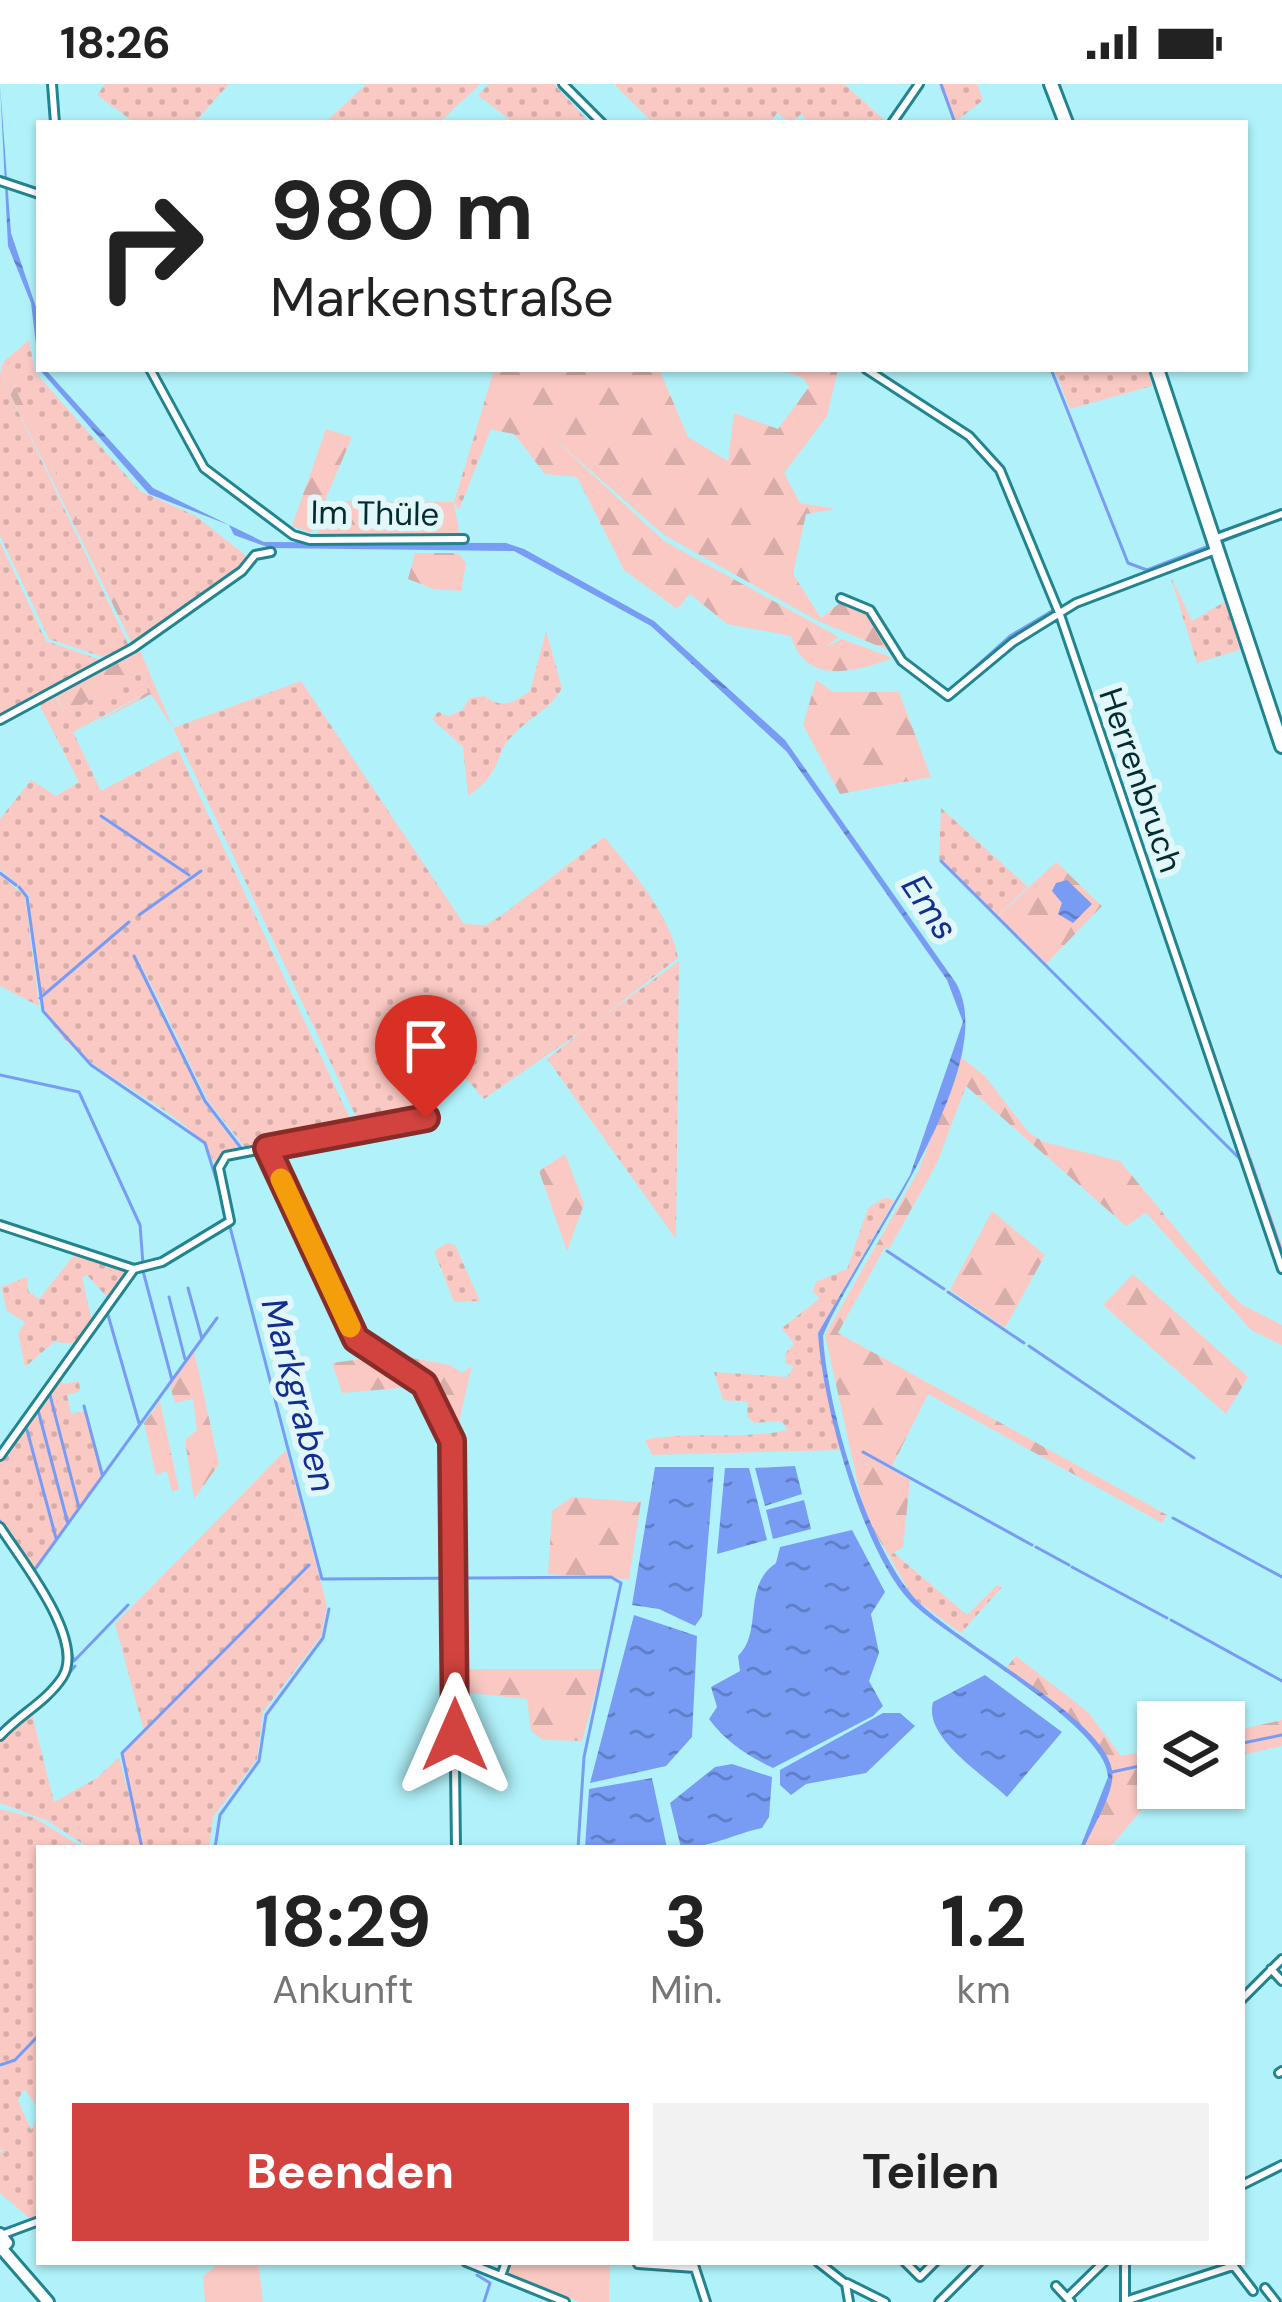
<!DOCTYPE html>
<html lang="de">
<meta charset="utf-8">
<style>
:root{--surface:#fff;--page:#f2f2f2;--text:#222;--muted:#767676;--accent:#d2433f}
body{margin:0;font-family:"DM Sans",sans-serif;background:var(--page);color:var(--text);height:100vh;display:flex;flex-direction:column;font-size:45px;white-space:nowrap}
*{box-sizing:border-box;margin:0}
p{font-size:39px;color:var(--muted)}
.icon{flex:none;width:66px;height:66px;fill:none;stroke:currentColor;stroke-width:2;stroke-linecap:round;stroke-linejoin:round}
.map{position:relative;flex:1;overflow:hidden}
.side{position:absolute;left:36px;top:1761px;width:1209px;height:420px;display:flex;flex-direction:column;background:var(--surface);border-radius:0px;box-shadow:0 3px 9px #0004}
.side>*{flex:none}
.banner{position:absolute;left:36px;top:36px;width:1212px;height:252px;border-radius:0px;box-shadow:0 3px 9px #0004;background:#fff;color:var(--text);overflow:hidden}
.fabs{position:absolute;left:1137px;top:1617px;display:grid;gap:24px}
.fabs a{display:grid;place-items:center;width:108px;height:108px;border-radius:0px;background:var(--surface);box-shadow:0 3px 9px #0004;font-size:60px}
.pin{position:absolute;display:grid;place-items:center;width:102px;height:102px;color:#fff;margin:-123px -51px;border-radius:50% 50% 50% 0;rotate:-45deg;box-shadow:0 0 12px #0007}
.pin .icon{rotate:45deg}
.me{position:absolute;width:132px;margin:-66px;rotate:0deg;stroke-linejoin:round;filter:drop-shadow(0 0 9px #0008)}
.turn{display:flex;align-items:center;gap:42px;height:252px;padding:0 36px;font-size:54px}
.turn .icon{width:156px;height:156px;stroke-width:2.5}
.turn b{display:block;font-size:84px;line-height:102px}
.eta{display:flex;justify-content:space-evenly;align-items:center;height:204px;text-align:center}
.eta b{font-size:72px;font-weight:700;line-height:84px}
.primary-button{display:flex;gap:24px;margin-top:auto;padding:24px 36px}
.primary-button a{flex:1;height:138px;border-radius:0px;background:var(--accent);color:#fff;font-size:48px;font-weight:700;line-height:138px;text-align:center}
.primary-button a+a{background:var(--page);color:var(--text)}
.status{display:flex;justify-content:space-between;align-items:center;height:84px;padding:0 60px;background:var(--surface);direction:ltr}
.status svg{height:33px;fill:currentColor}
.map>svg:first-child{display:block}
</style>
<div class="status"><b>18:26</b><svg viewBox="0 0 49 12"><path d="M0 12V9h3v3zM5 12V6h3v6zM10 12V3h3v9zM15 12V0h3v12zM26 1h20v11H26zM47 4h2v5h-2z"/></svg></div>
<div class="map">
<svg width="1282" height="2218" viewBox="0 0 1282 2218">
<defs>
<pattern id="grass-dots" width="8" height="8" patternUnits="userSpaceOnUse" patternTransform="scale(3)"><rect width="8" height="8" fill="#fbc9c3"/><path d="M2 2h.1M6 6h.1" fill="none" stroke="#d6ada8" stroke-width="1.8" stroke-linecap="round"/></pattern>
<pattern id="forest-firs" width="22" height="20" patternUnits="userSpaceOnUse" patternTransform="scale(3)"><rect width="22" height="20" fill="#fbc9c3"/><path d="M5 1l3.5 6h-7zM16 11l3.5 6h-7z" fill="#d6ada8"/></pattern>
<pattern id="water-ripples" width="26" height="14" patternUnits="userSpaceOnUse" patternTransform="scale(3)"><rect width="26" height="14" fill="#789cf4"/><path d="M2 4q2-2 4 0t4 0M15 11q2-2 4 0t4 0" fill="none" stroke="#607fc6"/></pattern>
</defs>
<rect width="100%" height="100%" fill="#b1f2fa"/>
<path fill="url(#grass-dots)" d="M105,0H229L194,39H135L97,11Z
M366,0H480L439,39H325Z
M489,0H554L590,39H514L478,11Z
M614,0H844L888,39H810L801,30L791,39L777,29L770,39H653Z
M939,0H977L983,16L954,39Z
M29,256L35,288L140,407L196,432L250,475L135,556L3,278Z
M1054,285H1148L1152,302L1070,325Z
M0,289L129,562L106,574L49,555L0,452Z
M477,343L491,345L459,426L454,418Z
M0,458L46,557L101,576L0,631Z
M1170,491L1192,537L1226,517L1242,565L1197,579Z
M546,547L562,604C550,626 530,633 513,651C493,670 505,687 468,712L463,663L432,635L438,628L449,632L462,626L470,614L484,612C503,625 511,620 530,607Z
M141,588L150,607L73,648L101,707L178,666L353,1041L246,1065L208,1017L136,869L203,1017L241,1067L215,1081C198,1022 64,989 43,921C32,887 33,846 29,811L0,785V735L31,696L56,712L79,698L38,618L54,609L65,630Z
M301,597L464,840L486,841L502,831L604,753C631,785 671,832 678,874L594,939L679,877L676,1155L547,975L586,944L484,1015L439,964L402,985L431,1031L359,1039L173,644Z
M941,724L1028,803L997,832L939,775Z
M0,791L25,812L39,922L0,902Z
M886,1113L894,1117L818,1249L843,1366L652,1371L645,1356C692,1346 740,1357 788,1346L781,1337L755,1339L747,1333V1318L723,1316L714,1288L787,1293L794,1282L786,1280L785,1270L794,1260L782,1244L819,1215L813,1207L816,1198L847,1185L868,1124Z
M447,1159L455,1161L480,1217L454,1218L434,1167Z
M75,1170L126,1185L128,1191L109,1215L87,1191L82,1194L92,1238L77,1260L54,1258L25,1283L18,1250L25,1238L7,1227L1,1203L27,1193L28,1207L39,1215Z
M60,1291L63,1300L79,1297L80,1307L67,1311L71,1330L85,1327L101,1392L33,1487L0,1435V1375Z
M286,1366L327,1522L321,1552L263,1628L257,1675L213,1733L209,1764H89L48,1737L0,1719V1658L32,1630L54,1718L97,1694L119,1673L136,1737L121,1671L144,1647L115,1540Z
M894,1469L967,1531L997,1501L1002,1503L961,1549L913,1514L889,1472Z
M0,1725L35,1734L83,1764H39V1949L14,1976L0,1980Z
M39,1953V2025L24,2005L18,2016L31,2046L39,2033V2133L29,2134L0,2109V2068L6,2069L0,2065V1984Z"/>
<path fill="url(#forest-firs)" d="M3,278L135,556L145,553L133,562L0,289Z
M494,285H659L688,353L728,377L734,329L778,345L809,303L803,294L778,285H838L827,332L784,389L800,419L836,425L806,430L793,490L821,534L842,517L869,527L895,569L818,537L664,451L550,351L664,457L839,553L824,564L842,555L893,574C853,589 805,601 791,552L727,540L690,510L677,525L624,486L577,393L545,390L514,350L477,343Z
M326,345L352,353L311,449L292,442Z
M329,417L454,418L460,453L316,454Z
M415,469H458L466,479L461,507L434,505L408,495Z
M1065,538L1282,1161V1184Z
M139,564L173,644L151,610L88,643L150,607L141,588L65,630L55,608Z
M816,596L833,608H899L931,693L840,710L803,641Z
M1056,778L1102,822L1046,880L997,833Z
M961,973L985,992L1028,1048L1044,1058L1120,1077L1224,1203L1241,1220L1282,1241V1261L1251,1246L1146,1129L1126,1142L966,1002L937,1079L889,1165L885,1163L838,1249L1167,1431L1162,1439L928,1310L892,1382L861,1368L910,1396L903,1463L889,1472L865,1432L825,1251L919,1086Z
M565,1070L584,1120L567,1167L539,1087Z
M992,1127L1045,1171L1005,1244L950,1206Z
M1133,1190L1248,1293L1226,1330L1103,1221Z
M354,1256L423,1302L342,1309L332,1279L362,1275Z
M194,1267L219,1380L194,1415L185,1356L197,1346L193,1315L175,1319L170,1302Z
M385,1269L450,1281L462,1289L472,1282L456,1351L425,1298Z
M160,1318L179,1405L172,1408L167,1387L156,1391L144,1339Z
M572,1413L641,1418L629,1495L548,1490L552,1427Z
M1016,1572L1088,1628L1121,1672L1158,1664L1161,1704L1109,1764H1084L1112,1686L1074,1635L1006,1584Z
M459,1585H602L582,1657L543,1656L531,1647L527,1615L459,1608Z
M1282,1636V1662L1224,1675V1649Z"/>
<path fill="#fbc9c3" d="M221,2178H258L263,2218H205L203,2192Z
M509,2178H610L609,2218H580L505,2190Z"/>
<path fill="url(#water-ripples)" d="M0,0L11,149L37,226L39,285L31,219L8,162Z
M39,285H45L153,404L264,458L506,459L524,465L654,537L785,656L956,899C1004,984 854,1173 823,1252C827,1323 866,1457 912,1511C949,1556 1103,1631 1112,1686C1116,1707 1092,1744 1084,1764H1080L1108,1693C1107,1641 948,1556 910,1517C862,1467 822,1318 818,1249L910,1091L963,938L947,896L787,668L651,542L514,467L270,464L234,451L229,441L149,410Z
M1067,796L1092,820L1073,839L1058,830L1062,819L1052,807L1056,799Z
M795,1382L802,1410L765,1422L755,1384Z
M655,1383H714L702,1532L695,1542L659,1525L632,1521Z
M725,1384H749L767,1456L717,1470Z
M804,1416L811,1445L773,1455L766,1426Z
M852,1446L885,1508L871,1530L879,1569L869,1597L883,1622L873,1632L773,1684C748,1672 726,1658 709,1635L717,1623L711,1603L740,1587L738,1572C764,1547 741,1503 776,1479L780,1463Z
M634,1531L697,1552L692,1653L666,1682L590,1699Z
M985,1591L1062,1648L1007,1713C984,1691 923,1654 933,1618Z
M883,1629H900L915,1642L866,1689L806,1700L791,1711L780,1701V1686Z
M732,1680L772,1693L769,1733L762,1744C734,1750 709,1764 681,1764L670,1719L715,1683Z
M652,1694L667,1764H585L589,1705Z"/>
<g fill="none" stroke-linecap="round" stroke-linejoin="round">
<path stroke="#789cf4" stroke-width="3" d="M941,0L955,39
M1051,285L1128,479L1147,486L1209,462
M1221,458L1282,434
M107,574L132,561
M952,604L1010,552L1052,527
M0,632L101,578
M101,732L189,791
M941,777L1240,1075
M0,789L16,801
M19,803L27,813L43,927L91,981L205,1059L221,1111
M1162,823L1215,974
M139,831L201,787
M134,872L205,1017L241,1064
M40,914L129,838
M1218,985L1247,1067
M0,991L79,1008L140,1141L143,1180
M1250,1075L1282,1169
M230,1143L322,1495L611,1493L621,1499L584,1673L578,1764
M887,1167L944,1205
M143,1187L172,1296
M188,1204L202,1255
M948,1208L1024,1259
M169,1213L185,1275
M108,1231L139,1339
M1029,1262L1194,1374
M50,1311L79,1424
M84,1322L102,1390
M38,1326L68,1440
M27,1346L56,1454
M863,1368L1032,1461
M1173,1434L1282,1493
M0,1437L9,1451
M1036,1463L1069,1481
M1072,1483L1167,1534
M33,1488L217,1234
M61,1536L74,1577
M1171,1536L1282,1597
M75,1576L128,1521
M49,1614L75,1582
M18,1640L44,1618
M1224,1663L1282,1651
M1112,1688L1158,1678
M142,1764L122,1669L309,1481
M215,1764L220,1731L259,1677L266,1631L323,1554L329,1525
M0,1981L15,1976L39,1951
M477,2191L490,2199L484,2218"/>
<defs>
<path id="minor" d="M52,0L55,39
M563,0L602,39
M892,39L919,0
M0,97L39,110
M150,285L204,384L293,451L310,456L464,455
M866,285L969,352L1000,386L1060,531L1282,1185
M1214,455L1282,430
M841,514L870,526L902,577L948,612L1013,558L1076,519L1216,466
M0,636L133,564L242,487L255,471L271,468
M267,1064L356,1255L424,1300L451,1357L456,1764
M0,1141L134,1185
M0,1372L134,1185L162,1178L230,1137L219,1084L226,1072L426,1034
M0,1443C21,1476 87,1557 62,1594C46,1618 19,1631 0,1652
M1271,1885L1282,1897
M1242,1915L1282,1875
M1279,1989L1282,1987
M1242,2101L1282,2081
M4,2150L39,2137
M466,2178L565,2218
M693,2178L706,2218
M818,2178L846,2200L849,2218
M905,2178L920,2193L935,2178
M1125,2178V2218
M638,2180L695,2184
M1233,2181L1253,2207
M501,2192L506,2178
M847,2199L885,2218
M1056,2202L1071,2218
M1265,2204L1276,2218
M1067,2214L1104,2178
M1125,2217L1233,2182
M939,2218L979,2178"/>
<path id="secondary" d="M0,2150L7,2159L0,2166
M2,2165L48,2218"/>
<path id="primary" d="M1051,0L1066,39
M1157,285L1282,662"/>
</defs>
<use href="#minor" stroke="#21848f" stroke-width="12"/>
<use href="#secondary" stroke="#21848f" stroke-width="16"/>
<use href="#primary" stroke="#21848f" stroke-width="18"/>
<use href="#minor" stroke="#fff" stroke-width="6"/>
<use href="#secondary" stroke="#fff" stroke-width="10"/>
<use href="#primary" stroke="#fff" stroke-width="12"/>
</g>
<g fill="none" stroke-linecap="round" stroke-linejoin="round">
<defs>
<path id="route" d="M426,1034L267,1064L356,1255L424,1300L452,1357L455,1651"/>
</defs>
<use href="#route" stroke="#882c29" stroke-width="30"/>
<use href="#route" stroke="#d2433f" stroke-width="21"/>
<path stroke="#f59e0b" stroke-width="21" d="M281,1095L350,1243"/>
</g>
<g text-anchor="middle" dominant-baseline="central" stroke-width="12" stroke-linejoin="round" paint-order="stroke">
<g font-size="33" fill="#032c31" stroke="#e2f7f9">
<text transform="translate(375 429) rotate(1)">Im Thüle</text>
<text transform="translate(1141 696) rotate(71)">Herrenbruch</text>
</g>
<g font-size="36" font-style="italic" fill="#142d91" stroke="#e2f7f9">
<text transform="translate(930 823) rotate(56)">Ems</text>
<text transform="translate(299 1311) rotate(75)">Markgraben</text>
</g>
</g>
</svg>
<div class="fabs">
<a><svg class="icon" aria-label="layers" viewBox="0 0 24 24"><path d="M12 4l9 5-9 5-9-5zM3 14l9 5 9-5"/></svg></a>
</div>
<div class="pin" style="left:426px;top:1034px;background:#d93025"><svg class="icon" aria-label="arrive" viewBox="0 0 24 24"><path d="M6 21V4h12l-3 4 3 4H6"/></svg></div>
<svg class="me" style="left:455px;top:1651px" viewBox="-20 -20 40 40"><path d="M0-17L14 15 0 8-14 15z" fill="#d2433f" stroke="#fff" stroke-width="4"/></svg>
<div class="banner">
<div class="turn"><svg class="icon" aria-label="right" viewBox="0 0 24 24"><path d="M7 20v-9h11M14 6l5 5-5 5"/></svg><div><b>980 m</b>Markenstraße</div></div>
</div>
<section class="side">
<div class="eta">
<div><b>18:29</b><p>Ankunft</p></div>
<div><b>3</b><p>Min.</p></div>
<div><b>1.2</b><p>km</p></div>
</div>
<div class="primary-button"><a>Beenden</a><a>Teilen</a></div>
</section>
</div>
